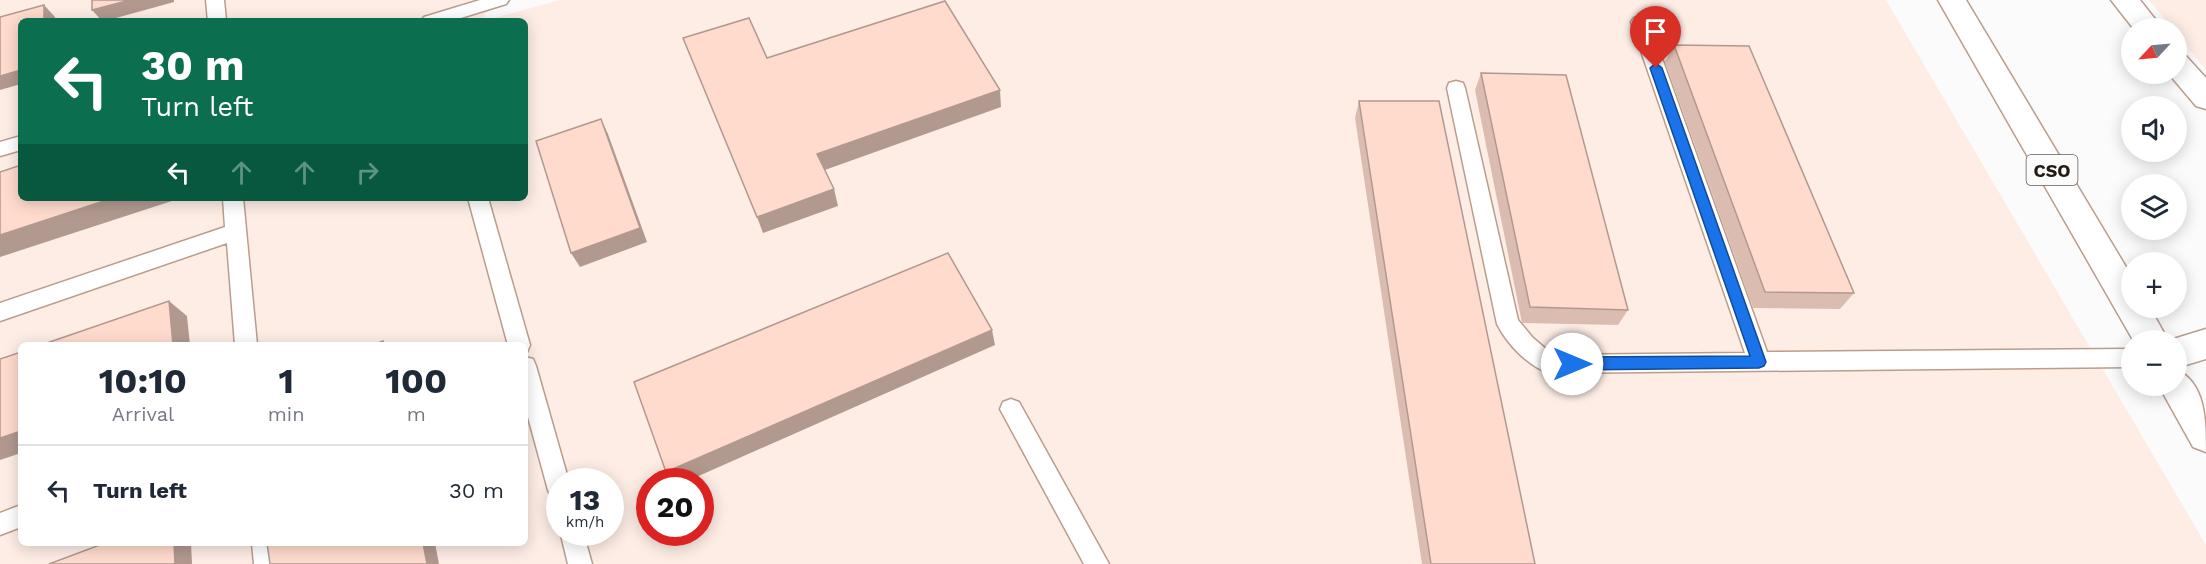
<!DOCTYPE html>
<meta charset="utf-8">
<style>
:root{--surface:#fff;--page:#f2f2f3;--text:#1f2937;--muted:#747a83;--line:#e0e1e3}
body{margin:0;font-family:"Work Sans",sans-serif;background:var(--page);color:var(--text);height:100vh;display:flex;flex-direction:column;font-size:22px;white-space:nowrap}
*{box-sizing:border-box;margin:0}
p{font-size:20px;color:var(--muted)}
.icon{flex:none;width:33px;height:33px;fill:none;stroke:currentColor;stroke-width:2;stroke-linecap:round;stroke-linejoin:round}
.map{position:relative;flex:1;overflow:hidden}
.sheet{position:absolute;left:18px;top:342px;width:510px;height:204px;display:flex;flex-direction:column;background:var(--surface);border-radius:9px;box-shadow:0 3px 15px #0003}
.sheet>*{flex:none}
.guide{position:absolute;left:18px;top:18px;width:510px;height:183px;border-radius:9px;box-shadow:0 3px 15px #0003;background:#0b6e4f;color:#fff;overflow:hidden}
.needle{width:39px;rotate:244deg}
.fabs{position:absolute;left:2121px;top:18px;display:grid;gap:12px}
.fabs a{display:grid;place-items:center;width:66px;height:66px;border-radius:50%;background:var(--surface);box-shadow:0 3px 15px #0003;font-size:30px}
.speed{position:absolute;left:546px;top:468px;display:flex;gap:12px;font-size:30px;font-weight:700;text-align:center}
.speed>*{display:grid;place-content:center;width:78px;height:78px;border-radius:50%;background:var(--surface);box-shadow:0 3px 15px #0003;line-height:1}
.speed small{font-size:15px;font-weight:400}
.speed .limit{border:9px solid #d22;background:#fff;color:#111}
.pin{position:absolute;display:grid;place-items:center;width:51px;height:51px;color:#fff;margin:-62px -26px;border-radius:50% 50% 50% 0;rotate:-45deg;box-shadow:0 0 6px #0007}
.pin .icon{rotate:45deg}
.me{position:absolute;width:66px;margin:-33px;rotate:90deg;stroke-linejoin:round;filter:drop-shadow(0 0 4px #0008)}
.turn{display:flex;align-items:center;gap:21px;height:126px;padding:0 24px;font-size:27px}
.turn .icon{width:78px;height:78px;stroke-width:2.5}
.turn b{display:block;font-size:42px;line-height:51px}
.lanes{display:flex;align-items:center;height:57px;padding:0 24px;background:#0003;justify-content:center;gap:30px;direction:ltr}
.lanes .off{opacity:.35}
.eta{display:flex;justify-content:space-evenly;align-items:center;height:102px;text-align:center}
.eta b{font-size:36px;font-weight:700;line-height:42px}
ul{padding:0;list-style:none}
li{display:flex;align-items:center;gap:18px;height:90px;padding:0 24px;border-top:2px solid var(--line)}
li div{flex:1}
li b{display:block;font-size:22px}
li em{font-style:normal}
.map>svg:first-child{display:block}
</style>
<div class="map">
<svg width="2206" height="564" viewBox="0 0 2206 564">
<rect width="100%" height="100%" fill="#fbfbfb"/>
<path fill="#fdede5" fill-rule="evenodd" d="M0,0H491L482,21H21V198H525V21H484L560,0H1886L2206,545V564H0ZM21,345H525V543H21ZM560,482H610V532H560ZM650,482H700V532H650Z
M2149,0H2206V70L2177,34L2176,28H2172Z"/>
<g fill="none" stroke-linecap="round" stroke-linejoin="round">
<defs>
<path id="lane" d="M206,0H224L226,21H208Z
M480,0H509L506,4L451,21H421L424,17Z
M1640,16L1646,18L1649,22L1767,352L2132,349V367L1549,373C1528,366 1507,344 1497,324L1447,88L1449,83L1456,81L1463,83L1465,88L1518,320L1533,338L1553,355L1745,353L1631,22L1634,18Z
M21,136V150L0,156V142Z
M223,198H243L257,345H235L227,243L0,321V303L225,227Z
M468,198H488L530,345L527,352L525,345H508Z
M525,357L533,359L536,366L569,482H560V501L552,498L548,490L525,406Z
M1011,399L1019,402L1109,564H1084L1000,409L1003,402Z
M21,505V527L0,535V513Z
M560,531L583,532L592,564H568Z
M252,543H276L278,564H254Z"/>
<path id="street" d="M2111,0H2140L2162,28H2133Z
M2176,53L2186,56L2206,78V109L2196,106L2169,74H2176Z
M2206,329V359L2176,368V340H2170Z"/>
<path id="primary" d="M1938,0H1966L2132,277V308H2150L2168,340H2133Z
M2176,370C2206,382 2206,422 2206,452L2193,447L2159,386H2176Z"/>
</defs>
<use href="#lane" stroke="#ba9d8c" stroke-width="3"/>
<use href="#street" stroke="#ba9d8c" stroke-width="3"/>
<use href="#primary" stroke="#ba9d8c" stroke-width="3"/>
<use href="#lane" fill="#fff" fill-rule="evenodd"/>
<use href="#street" fill="#fff" fill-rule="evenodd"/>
<use href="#primary" fill="#fff" fill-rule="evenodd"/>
</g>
<path fill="#dbbcb0" d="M1674,45L1854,293L1840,309L1753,308L1665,62Z
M1481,73L1628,310L1618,325L1522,323L1475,90Z
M1359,101L1535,564H1422L1355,118Z"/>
<path fill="#b29990" d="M130,0H174V2L105,21H102L92,10Z
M44,5L55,17V21H44Z
M21,70V84L0,90V76Z
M1000,90L1001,107L822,171L817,154Z
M601,119L608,134L647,242L580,267L571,253Z
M834,189L838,206L763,233L757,217Z
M113,198H181L0,257V235Z
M169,301L187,316L190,345H173Z
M992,330L995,345L685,482H672L666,472Z
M21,431V453L0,460V438Z
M174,543H191L192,564H175Z
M423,543H435L439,564H427Z"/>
<path fill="#ffdbcd" stroke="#b29990" stroke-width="1.5" d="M92,0H130L92,10Z
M945,1L1000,90L817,154L834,189L757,217L683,38L749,18L767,58Z
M44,5V21H21V70L0,76V17Z
M1674,45L1749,46L1854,293L1765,292Z
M1481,73L1566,75L1628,310L1530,307Z
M1359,101H1439L1535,564H1431Z
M601,119L640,228L571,253L536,141Z
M21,165V198H113L0,235V172Z
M948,253L992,330L666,472L634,382Z
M169,301L173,345H41Z
M383,341L384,345H373Z
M21,352V431L0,438V359Z
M105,543H174L175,564H49Z
M267,543H423L427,564H270Z"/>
<path fill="#1a73e8" stroke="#114b97" stroke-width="1.5" d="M1656,63L1662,68L1766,362L1764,366L1759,368L1572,370L1567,368L1565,364L1567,359L1572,357L1750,356L1650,68Z"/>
<g text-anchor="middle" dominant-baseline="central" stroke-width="4.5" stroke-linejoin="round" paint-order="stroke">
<rect fill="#fbfbfb" stroke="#645d59" stroke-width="1.5" x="2026.5" y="155" width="51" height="30" rx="4.5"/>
<g font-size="18" font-weight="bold" fill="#241913">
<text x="2052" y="170">CSO</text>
</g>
</g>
</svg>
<div class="fabs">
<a><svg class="needle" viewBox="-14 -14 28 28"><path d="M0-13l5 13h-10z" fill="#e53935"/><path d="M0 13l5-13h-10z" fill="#747a83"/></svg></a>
<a><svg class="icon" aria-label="sound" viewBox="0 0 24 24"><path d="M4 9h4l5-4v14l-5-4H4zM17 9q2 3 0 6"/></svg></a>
<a><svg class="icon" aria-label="layers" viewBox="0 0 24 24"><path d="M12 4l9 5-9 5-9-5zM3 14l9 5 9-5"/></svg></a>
<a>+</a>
<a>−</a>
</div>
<div class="speed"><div>13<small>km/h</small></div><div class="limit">20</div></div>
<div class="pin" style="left:1656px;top:68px;background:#d93025"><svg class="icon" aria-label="arrive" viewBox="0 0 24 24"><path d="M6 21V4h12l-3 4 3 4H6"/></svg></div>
<svg class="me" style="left:1572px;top:364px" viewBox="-20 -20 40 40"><circle r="19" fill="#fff"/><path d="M0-13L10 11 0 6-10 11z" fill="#1a73e8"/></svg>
<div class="guide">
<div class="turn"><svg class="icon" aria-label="left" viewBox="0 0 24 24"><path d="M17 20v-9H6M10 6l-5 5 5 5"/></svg><div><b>30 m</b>Turn left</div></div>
<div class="lanes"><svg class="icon" aria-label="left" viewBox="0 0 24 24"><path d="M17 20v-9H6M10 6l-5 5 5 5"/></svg><svg class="icon off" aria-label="ahead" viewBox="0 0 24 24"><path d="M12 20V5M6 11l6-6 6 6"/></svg><svg class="icon off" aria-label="ahead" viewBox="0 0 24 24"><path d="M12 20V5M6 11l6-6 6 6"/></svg><svg class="icon off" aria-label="right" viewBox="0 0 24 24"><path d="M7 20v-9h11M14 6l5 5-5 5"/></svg></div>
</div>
<section class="sheet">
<div class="eta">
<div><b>10:10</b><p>Arrival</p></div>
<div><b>1</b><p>min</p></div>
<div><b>100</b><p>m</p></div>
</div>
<ul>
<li><svg class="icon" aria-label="left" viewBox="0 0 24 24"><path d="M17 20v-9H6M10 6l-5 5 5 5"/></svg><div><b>Turn left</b></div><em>30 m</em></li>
</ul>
</section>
</div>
